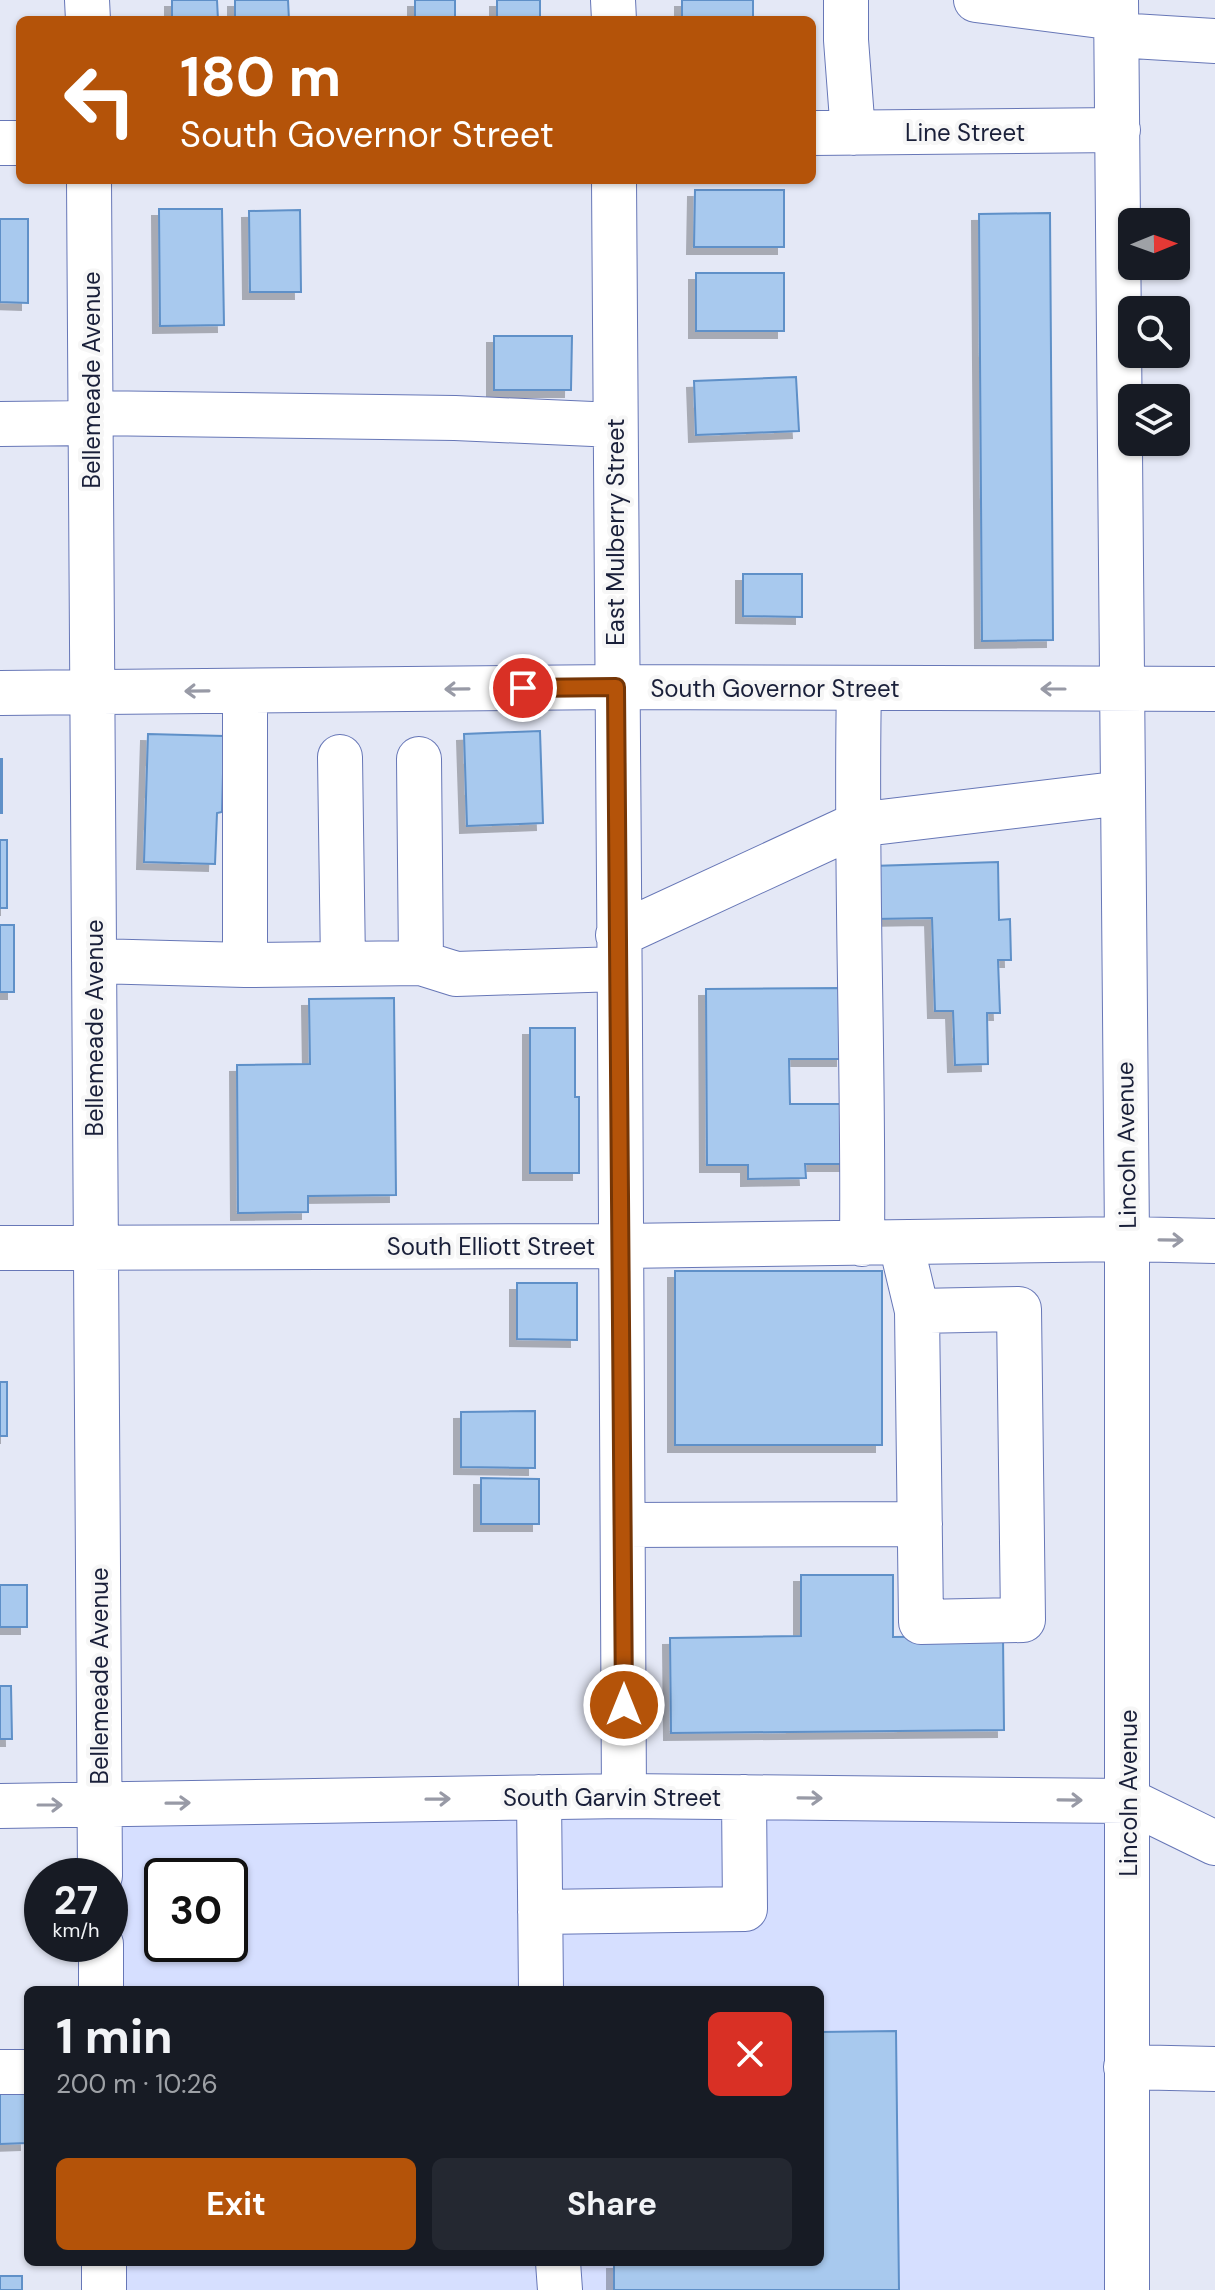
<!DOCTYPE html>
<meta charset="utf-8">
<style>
:root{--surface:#171b24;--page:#242831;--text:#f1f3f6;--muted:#9ea1a6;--accent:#b45309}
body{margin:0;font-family:"DM Sans",sans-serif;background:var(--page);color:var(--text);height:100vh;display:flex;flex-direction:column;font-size:30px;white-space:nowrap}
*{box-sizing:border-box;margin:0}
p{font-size:26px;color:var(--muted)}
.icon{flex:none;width:44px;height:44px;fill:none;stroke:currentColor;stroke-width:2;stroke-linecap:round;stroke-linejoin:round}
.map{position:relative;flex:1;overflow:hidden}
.drawer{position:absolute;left:24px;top:1986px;width:800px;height:280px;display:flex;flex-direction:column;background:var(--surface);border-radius:12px;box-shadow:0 2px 6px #0004}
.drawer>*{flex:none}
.guide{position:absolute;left:16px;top:16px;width:800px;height:168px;border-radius:12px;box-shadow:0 2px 6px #0004;background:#b45309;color:#fff;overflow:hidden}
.needle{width:52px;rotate:89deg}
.fabs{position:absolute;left:1118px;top:208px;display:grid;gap:16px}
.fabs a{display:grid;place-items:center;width:72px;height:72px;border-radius:12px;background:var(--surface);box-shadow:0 2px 6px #0004;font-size:40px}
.speed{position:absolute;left:24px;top:1858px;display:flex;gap:16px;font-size:40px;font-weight:700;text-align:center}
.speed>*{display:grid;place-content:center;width:104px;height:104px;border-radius:50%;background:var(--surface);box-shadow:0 2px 6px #0004;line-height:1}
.speed small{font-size:20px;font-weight:400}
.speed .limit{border:4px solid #111;border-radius:12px;background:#fff;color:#111}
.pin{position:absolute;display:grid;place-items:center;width:68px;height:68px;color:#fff;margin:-34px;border:4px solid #fff;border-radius:50%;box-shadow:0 2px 8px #0007}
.me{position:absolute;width:88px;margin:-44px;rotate:0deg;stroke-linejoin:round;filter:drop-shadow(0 0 6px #0008)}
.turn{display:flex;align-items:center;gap:28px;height:168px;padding:0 32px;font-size:36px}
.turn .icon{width:104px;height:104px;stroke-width:2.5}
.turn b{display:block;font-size:56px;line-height:68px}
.round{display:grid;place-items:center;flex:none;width:84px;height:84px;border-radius:12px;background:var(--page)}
.headline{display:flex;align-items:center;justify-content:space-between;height:136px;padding:0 32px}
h1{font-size:48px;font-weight:700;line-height:60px}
.button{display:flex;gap:16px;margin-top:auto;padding:16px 32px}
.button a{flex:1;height:92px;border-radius:12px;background:var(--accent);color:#fff;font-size:32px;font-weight:700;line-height:92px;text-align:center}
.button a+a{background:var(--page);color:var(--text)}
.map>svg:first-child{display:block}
</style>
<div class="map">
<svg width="1215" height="2290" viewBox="0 0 1215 2290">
<defs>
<filter id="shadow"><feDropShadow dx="-7" dy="7" stdDeviation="0" flood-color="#0004"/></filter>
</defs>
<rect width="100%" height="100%" fill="#e4e8f6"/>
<path fill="#d6dfff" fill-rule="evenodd" d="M1111,1807L1108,2290H118L117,2262H820V1990H114L112,1815ZM162,1876H230V1944H162Z"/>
<path fill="#a8c9ee" stroke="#5e90c8" stroke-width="2" filter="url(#shadow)" d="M172,0H217L218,20H172Z
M235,0H288L289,20H235Z
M415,0H455V20H415Z
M497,0H540V20H497Z
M682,0H753V17H682Z
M695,190H784V247H694Z
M159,209H222L224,325L160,326Z
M300,210L301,292H250L249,211Z
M1050,213L1053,640L982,641L979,214Z
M0,219H28V303L0,302Z
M696,273H784V331H696Z
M494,336H572L571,390H494Z
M796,377L799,431L696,435L694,381Z
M743,574H802V617L743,616Z
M540,731L543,823L467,826L464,734Z
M148,734L224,736L222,812L217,813L215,864L144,862Z
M0,759H2V813H0Z
M0,840H7V908H0Z
M998,862L999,920L1010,919L1011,960H998L1000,1013H987L988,1064L955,1065L953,1011H935L932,918L874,919L872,866Z
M0,925H14V992H0Z
M843,988V1059H789L790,1104H847V1164H805L806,1178L748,1179V1165H707L706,989Z
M394,998L396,1195L308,1196V1212L238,1213L237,1065L310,1064L309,999Z
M530,1028H575V1097H579V1173H530Z
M675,1271H882V1445H675Z
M517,1283H577V1340L517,1339Z
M0,1382H7V1436H0Z
M535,1411V1468L461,1467V1412Z
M481,1478L539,1479V1524H481Z
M801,1575H893V1637L1003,1636L1004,1730L671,1733L670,1638L801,1636Z
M0,1585H27V1627H0Z
M0,1686H11L12,1739H0Z
M896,2031L899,2290H614V2262H820V2032Z
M26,2086L27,2143L0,2144V2087Z
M0,2276H22V2290H0Z"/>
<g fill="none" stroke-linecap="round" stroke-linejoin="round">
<defs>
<path id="minor" d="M87,0L88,20
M613,0L614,20
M846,0V40L853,133
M976,0L1116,18
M1116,0L1127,1239V2290
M1116,35L1215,41
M812,133L1118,130
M0,143H20
M89,180L100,1876
M614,180C616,719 624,1257 624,1796
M91,413L455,418L615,425
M0,424L91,423
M859,688C855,874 864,1059 862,1244
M245,691V965L421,963L419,759
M0,693L616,687L1215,689
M340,757L343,964
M618,935L856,825L1123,793
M94,961L245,965
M421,963L456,974L619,969
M901,1244L917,1311L921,1622L1023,1620L1019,1309L917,1311
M0,1248L621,1246L1127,1239L1215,1241
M624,1525L920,1524
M539,1797L541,1990
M0,1806L624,1796L1129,1801L1215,1843
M540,1912L745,1909L744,1797
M101,1944V1990
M1126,2067L1215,2069
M0,2072H28
M104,2262V2290
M558,2262L560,2290"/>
</defs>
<use href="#minor" stroke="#6777b7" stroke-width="46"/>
<use href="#minor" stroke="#fff" stroke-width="44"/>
</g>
<defs><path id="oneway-shaft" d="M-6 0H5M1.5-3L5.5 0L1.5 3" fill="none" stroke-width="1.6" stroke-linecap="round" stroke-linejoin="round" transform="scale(2)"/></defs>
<g stroke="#989aa6">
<use href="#oneway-shaft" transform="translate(457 689) rotate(179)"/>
<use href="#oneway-shaft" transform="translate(1053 689) rotate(-180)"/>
<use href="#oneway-shaft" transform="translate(197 691) rotate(179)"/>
<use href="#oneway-shaft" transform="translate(1171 1240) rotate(1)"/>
<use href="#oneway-shaft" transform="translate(810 1798) rotate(1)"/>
<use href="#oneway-shaft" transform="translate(438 1799) rotate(-1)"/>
<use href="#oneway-shaft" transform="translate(1070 1800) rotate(1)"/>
<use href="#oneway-shaft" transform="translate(178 1803) rotate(-1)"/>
<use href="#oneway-shaft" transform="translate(50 1805)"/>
</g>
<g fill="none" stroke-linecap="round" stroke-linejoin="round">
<defs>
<path id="route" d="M523,688L616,687L624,1705"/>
</defs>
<use href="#route" stroke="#753606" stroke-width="20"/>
<use href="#route" stroke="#b45309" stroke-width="14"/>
</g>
<g text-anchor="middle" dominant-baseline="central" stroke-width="8" stroke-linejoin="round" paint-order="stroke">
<g font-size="24" fill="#191f39" stroke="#f6f6f6">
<text x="965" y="132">Line Street</text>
<text transform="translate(91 380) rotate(-90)">Bellemeade Avenue</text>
<text transform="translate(615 532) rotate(-90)">East Mulberry Street</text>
<text x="775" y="688">South Governor Street</text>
<text transform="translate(94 1028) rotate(-90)">Bellemeade Avenue</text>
<text transform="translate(1126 1145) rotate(-91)">Lincoln Avenue</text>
<text x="491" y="1246">South Elliott Street</text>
<text transform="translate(99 1676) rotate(-90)">Bellemeade Avenue</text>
<text transform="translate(1128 1793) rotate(-90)">Lincoln Avenue</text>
<text x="612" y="1797">South Garvin Street</text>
</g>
</g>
</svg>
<div class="fabs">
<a><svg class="needle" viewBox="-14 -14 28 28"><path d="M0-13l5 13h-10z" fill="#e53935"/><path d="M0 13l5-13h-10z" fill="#9ea1a6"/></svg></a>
<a><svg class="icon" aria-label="search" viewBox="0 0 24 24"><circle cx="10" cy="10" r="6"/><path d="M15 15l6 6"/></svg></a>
<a><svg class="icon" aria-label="layers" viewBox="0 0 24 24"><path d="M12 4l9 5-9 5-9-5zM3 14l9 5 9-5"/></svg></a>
</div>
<div class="speed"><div>27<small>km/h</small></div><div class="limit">30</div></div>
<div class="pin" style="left:523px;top:688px;background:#d93025"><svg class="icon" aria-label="arrive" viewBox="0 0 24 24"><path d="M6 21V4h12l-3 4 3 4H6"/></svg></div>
<svg class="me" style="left:624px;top:1705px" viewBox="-20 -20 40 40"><circle r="17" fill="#b45309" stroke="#fff" stroke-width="3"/><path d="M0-11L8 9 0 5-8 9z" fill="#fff"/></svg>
<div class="guide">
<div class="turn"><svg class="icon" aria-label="left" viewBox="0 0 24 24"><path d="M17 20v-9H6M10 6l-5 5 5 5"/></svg><div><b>180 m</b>South Governor Street</div></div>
</div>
<section class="drawer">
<div class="headline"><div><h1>1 min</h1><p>200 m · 10:26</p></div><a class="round" style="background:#d93025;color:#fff"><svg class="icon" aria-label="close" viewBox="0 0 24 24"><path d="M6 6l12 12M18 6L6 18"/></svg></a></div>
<div class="button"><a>Exit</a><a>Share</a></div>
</section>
</div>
